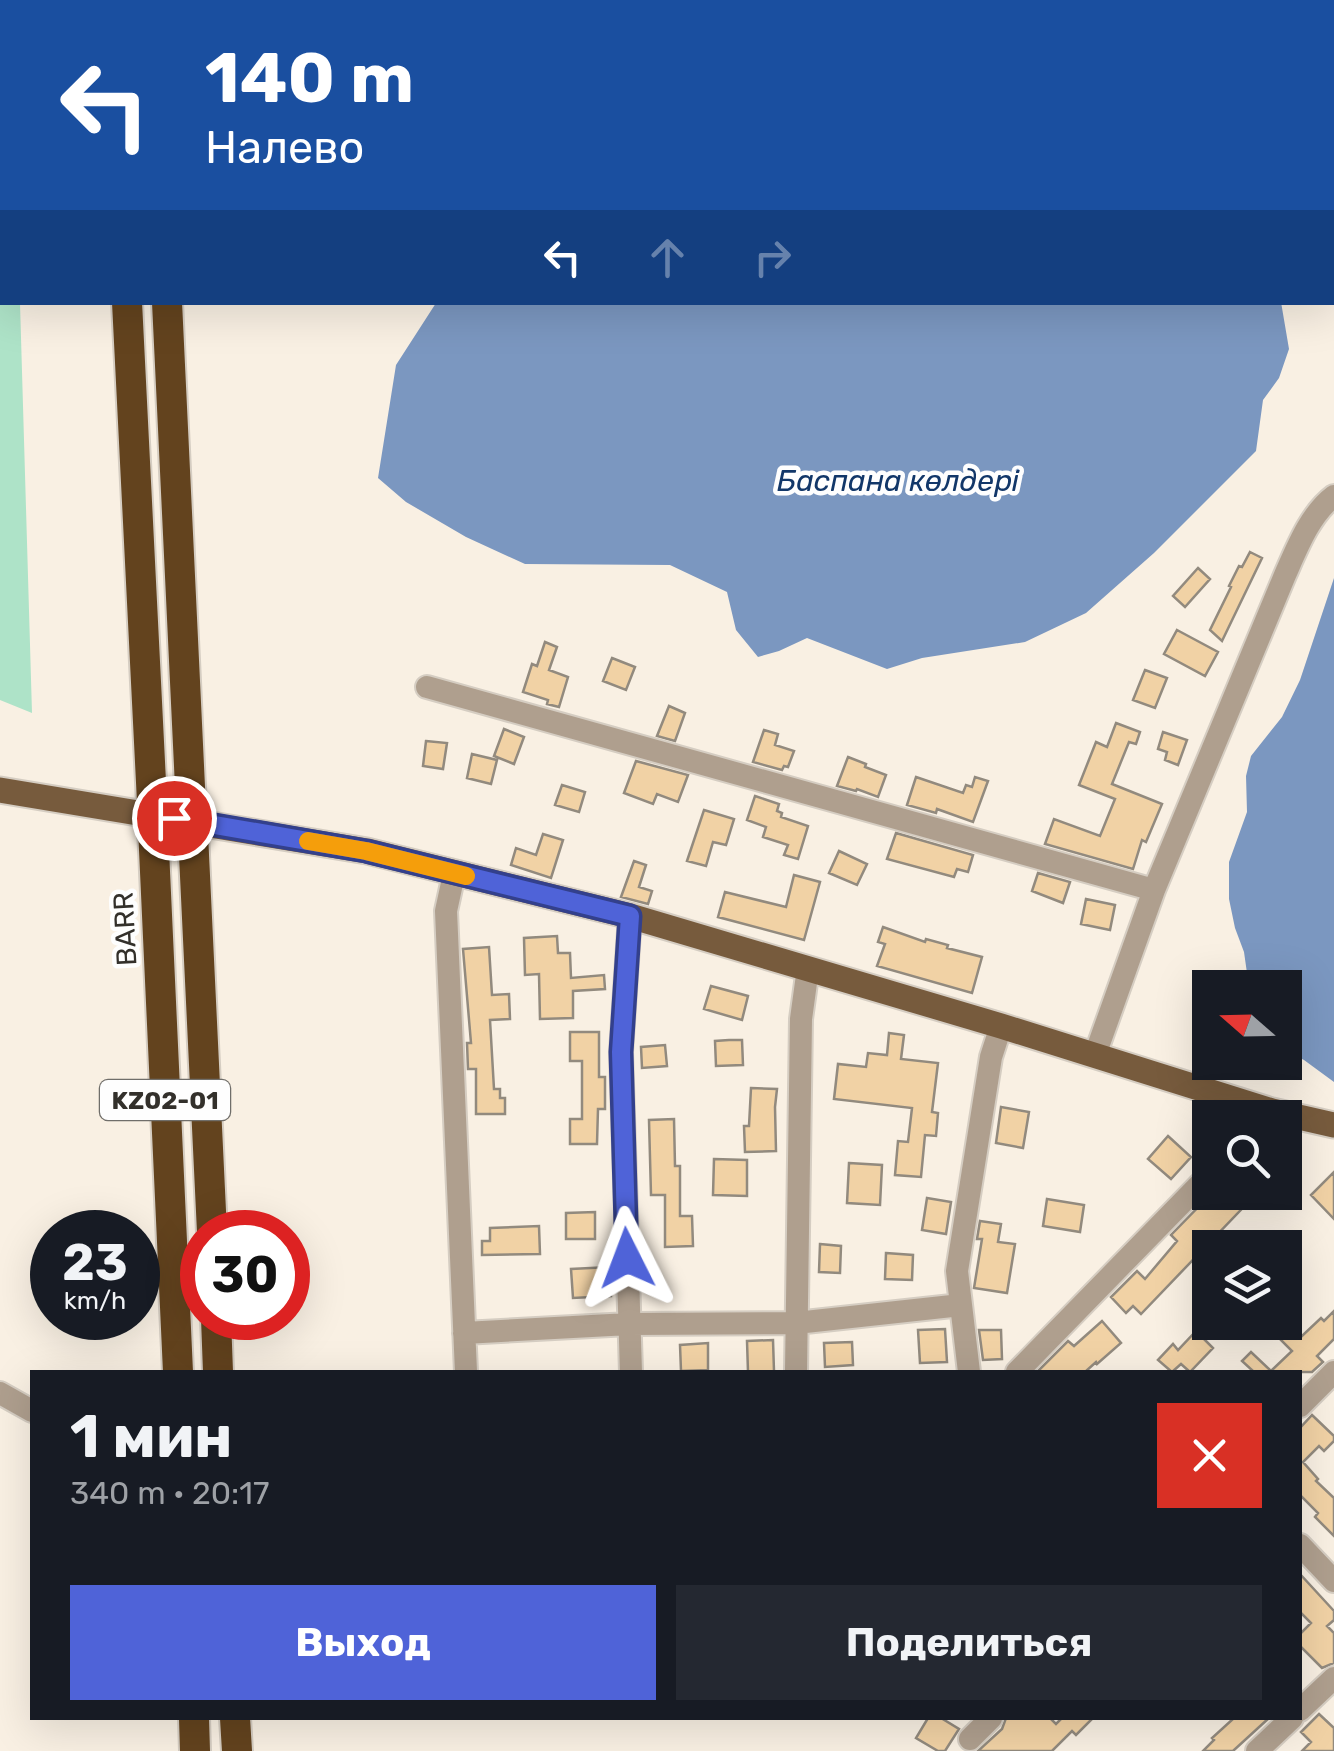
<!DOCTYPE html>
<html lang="ru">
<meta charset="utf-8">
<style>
:root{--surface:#171b24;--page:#242831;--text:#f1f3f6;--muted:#9ea1a6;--accent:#4f63d8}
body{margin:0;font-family:Rubik,sans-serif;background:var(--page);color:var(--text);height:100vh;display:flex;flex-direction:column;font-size:38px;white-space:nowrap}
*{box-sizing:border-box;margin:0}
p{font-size:32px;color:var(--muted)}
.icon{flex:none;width:55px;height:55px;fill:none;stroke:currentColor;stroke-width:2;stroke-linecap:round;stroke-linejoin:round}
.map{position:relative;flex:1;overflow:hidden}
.side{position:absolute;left:30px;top:1370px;width:1272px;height:350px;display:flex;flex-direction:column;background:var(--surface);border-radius:0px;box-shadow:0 10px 40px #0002}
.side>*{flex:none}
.hud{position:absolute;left:0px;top:0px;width:1335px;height:305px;box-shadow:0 10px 40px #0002;background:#1a4fa0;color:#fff;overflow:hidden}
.needle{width:65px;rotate:290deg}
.buttons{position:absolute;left:1192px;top:970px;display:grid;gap:20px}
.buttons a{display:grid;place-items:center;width:110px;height:110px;border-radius:0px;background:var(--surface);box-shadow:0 10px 40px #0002;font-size:50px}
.speed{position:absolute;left:30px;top:1210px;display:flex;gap:20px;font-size:50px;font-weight:700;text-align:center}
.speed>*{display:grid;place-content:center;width:130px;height:130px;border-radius:50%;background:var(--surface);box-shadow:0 10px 40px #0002;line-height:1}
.speed small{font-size:25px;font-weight:400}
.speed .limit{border:15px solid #d22;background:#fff;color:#111}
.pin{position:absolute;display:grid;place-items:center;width:85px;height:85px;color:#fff;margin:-42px;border:5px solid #fff;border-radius:50%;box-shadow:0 2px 10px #0007}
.me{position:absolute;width:110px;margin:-55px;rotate:357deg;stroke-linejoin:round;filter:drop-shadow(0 0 8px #0008)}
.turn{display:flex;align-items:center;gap:35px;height:210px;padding:0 40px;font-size:45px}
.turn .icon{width:130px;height:130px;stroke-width:2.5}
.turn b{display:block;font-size:70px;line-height:85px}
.lanes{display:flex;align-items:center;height:95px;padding:0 40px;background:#0003;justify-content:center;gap:50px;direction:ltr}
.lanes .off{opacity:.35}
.round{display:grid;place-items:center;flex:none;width:105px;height:105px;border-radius:0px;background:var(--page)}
.head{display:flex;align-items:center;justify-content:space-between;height:170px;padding:0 40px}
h1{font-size:60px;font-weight:700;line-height:75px}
.primary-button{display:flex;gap:20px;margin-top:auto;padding:20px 40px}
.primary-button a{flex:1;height:115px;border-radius:0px;background:var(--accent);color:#fff;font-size:40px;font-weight:700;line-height:115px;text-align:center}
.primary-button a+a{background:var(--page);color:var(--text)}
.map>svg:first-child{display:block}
</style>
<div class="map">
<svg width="1334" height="1751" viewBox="0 0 1334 1751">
<rect width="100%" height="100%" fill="#f9f0e3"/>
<path fill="#aee3c8" d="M2,30V302L20,303L32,713L0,700V31Z"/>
<path fill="#7b97c0" d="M1281,302L1289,349L1279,378L1263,400L1256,451L1154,553L1086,613L1025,642L922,658L887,669L807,638L779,651L758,657L736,630L727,592L670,565L525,564L466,537L406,502L378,478L396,365L436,303Z
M1334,578V1082L1304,1060L1285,1050V988L1249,987L1244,952L1235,928L1229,899V862L1247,812L1246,776L1251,756L1282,717L1300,680Z"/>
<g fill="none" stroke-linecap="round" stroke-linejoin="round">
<path stroke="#7b97c0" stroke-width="28" d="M315,0L319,2"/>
</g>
<path fill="#f1d2a5" stroke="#928a7e" stroke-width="2.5" d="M1250,552L1262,558L1222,641L1210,630L1231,587L1229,586L1239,566L1242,567Z
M1198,568L1210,579L1185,607L1173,596Z
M1177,630L1218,652L1205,676L1164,654Z
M545,642L557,647L549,670L568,677L559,707L547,704L548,700L523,692L532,664L537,666Z
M612,658L635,667L626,690L603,681Z
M1145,670L1167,678L1155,708L1133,700Z
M669,706L685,713L675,741L657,736Z
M1116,723L1140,732L1136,744L1129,742L1112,784L1162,804L1146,842L1142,840L1133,869L1045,844L1054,819L1100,836L1115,799L1079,785L1096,742L1107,747Z
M504,729L524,737L514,764L494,756Z
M764,730L778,734L775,745L794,751L788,767L784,766L782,770L753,762Z
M1163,732L1187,740L1178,765L1165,760L1167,752L1158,749Z
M426,741L447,743L443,769L423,766Z
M472,754L497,760L491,784L467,778Z
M848,757L866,764L865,767L886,775L878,797L857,789L856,791L837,786Z
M636,761L688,775L678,802L657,794L653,804L624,793Z
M916,777L963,793L966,785L972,787L975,777L988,781L973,822L937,809L936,813L907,805Z
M562,785L585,792L579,812L555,805Z
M755,796L779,804L777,811L782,813L781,817L808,826L798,859L784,855L788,845L763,837L766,827L747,820Z
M704,810L734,819L726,845L713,842L706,866L687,861Z
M896,833L973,855L968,872L957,869L954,877L887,859Z
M543,834L563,840L551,878L511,865L516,848L536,855Z
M839,851L867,864L857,885L829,873Z
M634,861L646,865L639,887L652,891L648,904L621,897Z
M1038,873L1070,882L1063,903L1032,891Z
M794,875L820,882L804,940L718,917L725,892L786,907Z
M1086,899L1115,905L1110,930L1081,924Z
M883,927L925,942L926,939L948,945L947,948L982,957L972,993L877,966L885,944L878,942Z
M557,936L558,953H570L571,978L604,975L605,989L573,991V1018L540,1019L539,974L525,975L524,938Z
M489,947L492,995L509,994L510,1019L490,1020L494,1089H500V1098H505V1114H476V1069H468L467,1043H471L463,949Z
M711,986L748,996L742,1020L704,1009Z
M570,1032H599V1077H605V1109H598L597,1144H570V1119H582V1061H570Z
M889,1033L904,1035L901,1059L938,1063L932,1112L938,1113L936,1136L925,1135L921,1177L895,1175L898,1141L908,1142L912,1108L834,1099L838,1064L866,1067L868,1053L887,1055Z
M729,1040H742L743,1065L716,1066L715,1041Z
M665,1045L667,1066L642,1068L641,1047Z
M751,1088L777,1089L775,1107L776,1151L745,1152L744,1126H749Z
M1001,1107L1029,1112L1023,1148L996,1143Z
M674,1119L675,1166H680V1216H692L693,1246L665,1247V1195H651L649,1120Z
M1168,1136L1191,1157L1171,1179L1148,1159Z
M714,1159L747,1160V1196L713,1195Z
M849,1163L882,1165L880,1205L847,1203Z
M1334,1172V1219L1311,1195Z
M1213,1192H1258L1141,1314L1133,1306L1126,1313L1111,1297L1137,1271L1145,1279L1177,1241L1171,1235Z
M927,1198L951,1202L946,1234L922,1230Z
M1047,1199L1084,1205L1080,1232L1043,1226Z
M595,1212V1239H566V1213Z
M980,1221L1001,1224L998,1242L1015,1244L1007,1293L974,1288L982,1239H977Z
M539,1226L540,1254L482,1255V1241H490V1228Z
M820,1244L841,1246L840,1273L819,1272Z
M886,1253L913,1255L912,1280L885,1279Z
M610,1267L611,1296L573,1298L571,1269Z
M1334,1311V1339L1317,1356L1323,1362L1312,1372H1254L1242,1361L1251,1352L1271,1371L1292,1351L1263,1322H1289L1302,1336L1321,1318L1324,1321Z
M1102,1321L1121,1343L1097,1364L1096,1362L1085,1372H1037L1068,1341L1074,1346Z
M945,1329L947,1362L920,1363L918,1330Z
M979,1330H1001L1002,1359L983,1360Z
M1196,1331L1213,1348L1190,1372L1181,1364L1172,1372L1158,1360L1173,1344L1178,1350Z
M773,1340L774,1371L748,1372L747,1341Z
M852,1342L853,1365L825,1367L824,1343Z
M708,1343V1370L681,1371L680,1345Z
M1312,1415L1334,1436V1441L1324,1451L1319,1446L1303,1462L1318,1479L1316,1481L1334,1498V1536L1315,1517L1318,1513L1300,1495V1428Z
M1300,1574L1334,1611V1620L1327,1626L1334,1633V1663L1322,1668L1300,1646V1634L1311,1623L1300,1612Z
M1319,1714L1334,1728V1751H1302L1311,1742L1301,1732Z
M928,1718H941L959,1729L945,1751H938L916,1738Z
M1006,1718H1050L1056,1724L1061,1719L1059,1718H1093L1076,1735L1072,1731L1052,1751H978L1002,1729Z
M1234,1718H1269L1233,1751H1203L1214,1740L1212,1738Z"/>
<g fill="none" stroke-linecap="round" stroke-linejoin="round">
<defs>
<path id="minor" d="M515,0L523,2
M878,2L879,0
M1066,2L1070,0
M427,687L1154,890
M454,874L446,911L466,1372
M630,916L621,1052L631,1372
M1095,1055L1154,890L1285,575C1297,548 1310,514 1334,496
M464,1333L629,1324L796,1323L961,1305
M796,1372L801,1019L808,968
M969,1372L957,1271L991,1057L1001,1026
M1017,1372L1210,1174
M0,1393L32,1411
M1300,1406L1334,1372
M1300,1545L1334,1581
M1300,1710L1334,1678
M970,1739L991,1718
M1257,1751L1292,1718"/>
<path id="major" d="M0,790L367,851L630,916L1001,1026L1272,1111L1334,1125"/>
<path id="highway" d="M125,2V0
M163,2V0
M127,302L152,802
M167,302L191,808
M153,828L178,1372
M193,834L212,1232
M216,1318L218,1372
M194,1718L195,1751
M235,1718L237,1751"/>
</defs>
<use href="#minor" stroke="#d5cdc2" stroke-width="26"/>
<use href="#major" stroke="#d5cdc2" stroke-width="29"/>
<use href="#highway" stroke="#d5cdc2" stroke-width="34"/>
<use href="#minor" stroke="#af9f8e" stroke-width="22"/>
<use href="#major" stroke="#775b3d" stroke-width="25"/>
<use href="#highway" stroke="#63431e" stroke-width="30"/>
<defs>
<path id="highway-bridge" d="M152,802L153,828
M191,808L193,834"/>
</defs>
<use href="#highway-bridge" stroke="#d5cdc2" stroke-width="34" stroke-linecap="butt"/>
<use href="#highway-bridge" stroke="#63431e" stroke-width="30"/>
</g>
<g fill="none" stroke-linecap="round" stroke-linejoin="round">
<defs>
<path id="route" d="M174,818L366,851L630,916L621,1052L627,1258"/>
</defs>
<use href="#route" stroke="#33408c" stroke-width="25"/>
<use href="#route" stroke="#4f63d8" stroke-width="18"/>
<path stroke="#f59e0b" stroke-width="18" d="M308,841L366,851L466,876"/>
</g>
<g text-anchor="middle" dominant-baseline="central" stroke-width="9" stroke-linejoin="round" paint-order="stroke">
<rect fill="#fefefe" stroke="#706e6a" stroke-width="2.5" x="100" y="1080" width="130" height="40" rx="8"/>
<g font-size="25" font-weight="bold" fill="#33302b">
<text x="165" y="1100">KZ02-01</text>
</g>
<g font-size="28" fill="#33302b" stroke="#fefefe">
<text transform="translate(125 929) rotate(-93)">BARR</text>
</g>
<g font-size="30" font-style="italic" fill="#123769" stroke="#fefefe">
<text x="898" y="481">Баспана көлдері</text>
</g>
</g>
</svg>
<div class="buttons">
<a><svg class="needle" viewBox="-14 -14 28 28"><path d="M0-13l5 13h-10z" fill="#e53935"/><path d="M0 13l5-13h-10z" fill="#9ea1a6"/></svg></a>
<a><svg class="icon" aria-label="search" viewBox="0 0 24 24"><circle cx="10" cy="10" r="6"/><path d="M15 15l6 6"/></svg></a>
<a><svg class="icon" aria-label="layers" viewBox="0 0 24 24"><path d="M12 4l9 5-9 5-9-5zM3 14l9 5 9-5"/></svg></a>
</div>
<div class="speed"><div>23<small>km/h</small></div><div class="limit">30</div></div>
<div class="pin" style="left:174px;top:818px;background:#d93025"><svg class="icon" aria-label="arrive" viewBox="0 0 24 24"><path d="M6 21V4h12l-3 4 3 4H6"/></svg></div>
<svg class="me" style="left:627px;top:1258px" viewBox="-20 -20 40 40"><path d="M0-17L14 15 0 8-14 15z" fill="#4f63d8" stroke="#fff" stroke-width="4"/></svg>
<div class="hud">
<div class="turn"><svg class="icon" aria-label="left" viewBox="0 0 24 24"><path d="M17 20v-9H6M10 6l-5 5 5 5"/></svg><div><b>140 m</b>Налево</div></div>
<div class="lanes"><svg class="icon" aria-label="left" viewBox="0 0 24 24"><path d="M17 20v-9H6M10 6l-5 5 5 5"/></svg><svg class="icon off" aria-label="ahead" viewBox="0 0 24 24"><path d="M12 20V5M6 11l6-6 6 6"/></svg><svg class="icon off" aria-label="right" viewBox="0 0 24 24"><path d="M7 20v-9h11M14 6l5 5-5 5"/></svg></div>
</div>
<section class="side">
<div class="head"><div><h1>1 мин</h1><p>340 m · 20:17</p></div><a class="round" style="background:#d93025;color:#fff"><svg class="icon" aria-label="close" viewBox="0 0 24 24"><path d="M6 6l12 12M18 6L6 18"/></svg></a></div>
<div class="primary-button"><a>Выход</a><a>Поделиться</a></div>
</section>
</div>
